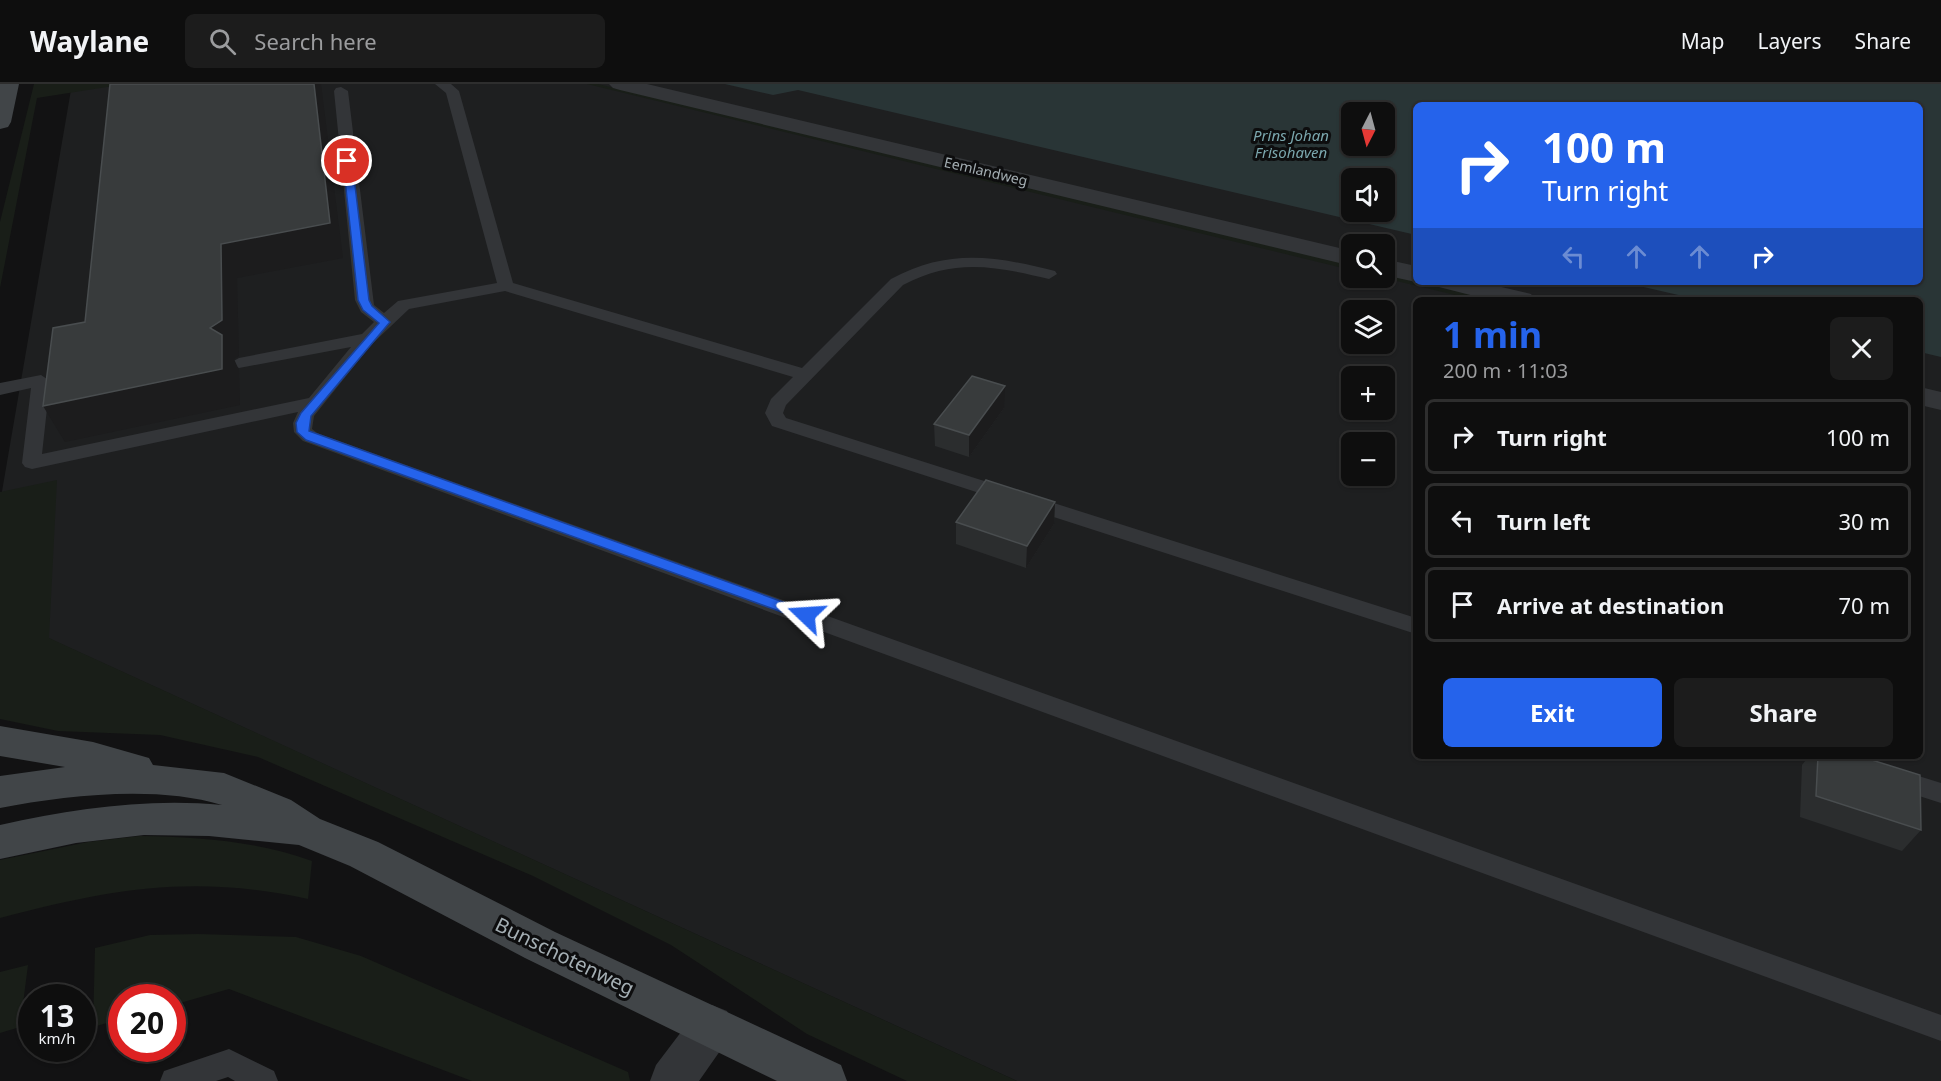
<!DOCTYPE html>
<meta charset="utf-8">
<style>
:root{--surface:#0e0e0e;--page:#1c1c1c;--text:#f1f3f6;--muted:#9b9c9e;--line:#2e2e2e;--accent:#2563eb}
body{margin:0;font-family:"Noto Sans",sans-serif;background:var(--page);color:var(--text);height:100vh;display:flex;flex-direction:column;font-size:22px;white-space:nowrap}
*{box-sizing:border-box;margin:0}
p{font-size:20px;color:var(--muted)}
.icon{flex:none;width:33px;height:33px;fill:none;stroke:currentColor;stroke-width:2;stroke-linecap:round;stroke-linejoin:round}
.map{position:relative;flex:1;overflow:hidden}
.panel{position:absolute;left:1413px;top:213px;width:510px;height:462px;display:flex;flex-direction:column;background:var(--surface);border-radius:9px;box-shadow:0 2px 4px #0004,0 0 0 2px var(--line)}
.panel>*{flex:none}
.guide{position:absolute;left:1413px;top:18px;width:510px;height:183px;border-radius:9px;box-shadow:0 2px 4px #0004,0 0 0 2px var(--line);background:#2563eb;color:#fff;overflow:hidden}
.needle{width:39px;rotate:186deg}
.controls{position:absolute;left:1341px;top:18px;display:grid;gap:12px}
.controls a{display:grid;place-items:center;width:54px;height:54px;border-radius:9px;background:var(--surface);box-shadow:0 2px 4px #0004,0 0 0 2px var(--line);font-size:30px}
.speed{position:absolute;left:18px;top:900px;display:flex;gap:12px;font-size:30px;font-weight:700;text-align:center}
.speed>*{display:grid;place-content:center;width:78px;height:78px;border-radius:50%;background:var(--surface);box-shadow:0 2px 4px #0004,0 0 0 2px var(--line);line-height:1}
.speed small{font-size:15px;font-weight:400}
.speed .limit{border:9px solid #d22;background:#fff;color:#111}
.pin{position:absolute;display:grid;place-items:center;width:51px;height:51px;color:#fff;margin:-26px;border:3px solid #fff;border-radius:50%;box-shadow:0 2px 6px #0007}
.me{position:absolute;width:66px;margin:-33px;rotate:290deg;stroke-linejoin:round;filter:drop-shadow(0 0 4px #0008)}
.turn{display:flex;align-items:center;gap:21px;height:126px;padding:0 30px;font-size:27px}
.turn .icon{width:78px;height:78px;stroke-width:2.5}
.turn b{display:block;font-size:42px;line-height:51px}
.lanes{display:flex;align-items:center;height:57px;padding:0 30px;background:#0003;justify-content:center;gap:30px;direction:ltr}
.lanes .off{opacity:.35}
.round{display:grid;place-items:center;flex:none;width:63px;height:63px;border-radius:9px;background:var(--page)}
.summary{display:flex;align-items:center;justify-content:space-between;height:102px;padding:0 30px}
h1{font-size:36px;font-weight:700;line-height:45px;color:var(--accent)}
.cta{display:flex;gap:12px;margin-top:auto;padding:12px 30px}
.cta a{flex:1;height:69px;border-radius:9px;background:var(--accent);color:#fff;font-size:24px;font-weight:700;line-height:69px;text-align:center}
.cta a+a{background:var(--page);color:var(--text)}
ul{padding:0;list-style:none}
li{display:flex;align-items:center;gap:18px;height:75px;margin:0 12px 9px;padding:0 18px;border:3px solid var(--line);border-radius:9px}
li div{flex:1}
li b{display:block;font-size:22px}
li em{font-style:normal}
header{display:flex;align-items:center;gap:36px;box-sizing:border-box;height:84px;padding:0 30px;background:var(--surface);border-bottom:2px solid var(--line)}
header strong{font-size:28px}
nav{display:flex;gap:33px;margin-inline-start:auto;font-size:21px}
.search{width:420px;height:54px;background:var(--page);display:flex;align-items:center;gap:15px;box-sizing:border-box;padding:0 21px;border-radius:9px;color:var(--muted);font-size:22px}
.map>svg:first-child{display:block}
</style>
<header>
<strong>Waylane</strong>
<div class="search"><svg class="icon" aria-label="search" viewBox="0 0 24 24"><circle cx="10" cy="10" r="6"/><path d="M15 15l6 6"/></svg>Search here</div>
<nav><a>Map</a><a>Layers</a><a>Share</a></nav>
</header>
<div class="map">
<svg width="1941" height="997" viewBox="0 0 1941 997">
<rect width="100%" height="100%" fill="#121213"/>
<path fill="#1e1f20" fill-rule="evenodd" d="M72,0H1178L1352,62H1384L1416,52V198H1920L1941,165V997H1017L48,554L0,419ZM1352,94H1384V128H1352ZM1352,160H1384V194H1352ZM1416,216H1920V672H1416ZM1352,226H1384V260H1352ZM1352,292H1384V326H1352ZM1352,358H1384V392H1352Z"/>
<path fill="#191e18" d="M34,0H126L37,14L0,204V138Z
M587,0H598L1351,181V186Z
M1385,189L1496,216H1476L1384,194Z
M57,396L49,554L1017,997H907L807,950L671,861L533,792L258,673L160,651L58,647L0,635V408Z
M140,752C197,753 258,757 312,777L308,815C193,790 111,805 0,834V776L88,758Z
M198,850L296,853L361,872L628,988L630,997H472L229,905L173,921L172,914H122L121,935L93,943L95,864L150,851Z
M28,881L20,943L0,949V888Z"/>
<path fill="#293536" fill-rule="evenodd" d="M725,0H1941V273L1920,268V216H1700L1622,198H1920V21H1416V151L798,6L773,11ZM1352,28H1384V62H1352ZM1352,94H1384V128H1352Z"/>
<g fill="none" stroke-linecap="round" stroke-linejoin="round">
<path fill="#333538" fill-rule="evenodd" d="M435,0H451L459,7L513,199L802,284L891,195C948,164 995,172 1055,187L1057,190L1049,195C995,182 954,174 903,201L786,321L783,329L786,334L1416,534V550L772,342L765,329L771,315L793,293L505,207L409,225L371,261L314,332L312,345L317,349L1941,931V957L303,357L294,348L293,339L298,328L32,385L25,383L22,379L31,304L0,311V299L41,291L50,297L42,370L309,314L351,263L239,284L230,279L239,274L362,250L374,238L361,228L355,216L334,7L336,4L341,3L348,7L374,221L384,229L398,217L497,199L446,9Z
M1893,684L1941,699V719L1885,701L1881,694L1885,687Z
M229,965L274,987L278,997H235L228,993L216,997H160L164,987Z"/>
<path fill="#333538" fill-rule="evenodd" d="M609,0H647L1352,167V182L620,6L613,4Z
M1384,175L1416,182V198L1384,191Z
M1435,198H1480L1531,210L1535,216H1490L1439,203Z
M1920,303L1941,308V326L1920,321Z
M712,921L727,927L734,942L727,957L699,997H650L656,981L697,927Z"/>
<path fill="#414548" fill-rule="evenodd" d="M0,0H19L11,38L8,43L0,45Z
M0,642L93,658L149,674L153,681L224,689L291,716L320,735L378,758L555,848L841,981L847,997H777L525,874L350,782L299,761L209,752L144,751L76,759L0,775V741C74,725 146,714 222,721C157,701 66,711 0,724V692L65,683L0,672Z"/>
</g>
<path fill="#2b2d2e" d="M1004,324L969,373L935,362L934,340Z
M1055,418L1054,440L1026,484L956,460V438Z
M1809,672H1859L1921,746L1902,767L1800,733L1802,681Z"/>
<path fill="#1c1c1d" d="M314,0H321L343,174L237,194L239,272L234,275L239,286L240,321L65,358L43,322L210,244L221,160Z
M1005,302L1004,324L969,373V351Z
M1055,418L1054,440L1026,484L1027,462Z"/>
<path fill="#383b3c" stroke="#494d4f" stroke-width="1.5" d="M110,0H314L330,139L221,160L222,236L210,244L222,251V285L43,322L53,244L85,238Z
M972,292L1005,302L969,351L934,340Z
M986,396L1055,418L1027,462L956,438Z
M1818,672H1859L1920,691L1921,746L1816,712Z"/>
<path fill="#2563eb" stroke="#184099" stroke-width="1.5" d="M347,74L352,77L369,216L372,222L390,238L311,332L309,347L811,528V535H801L306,356L297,348L296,339L301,329L379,239L363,226L358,216L343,77Z"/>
<g text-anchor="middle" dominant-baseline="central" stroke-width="6" stroke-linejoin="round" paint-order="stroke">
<g font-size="14" fill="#a4aeb3" stroke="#0d0d0e">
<text transform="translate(986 87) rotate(13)">Eemlandweg</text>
</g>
<g font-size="15" font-style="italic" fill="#7ba7ae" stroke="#0d0d0e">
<text x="1291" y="51">Prins Johan<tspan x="1291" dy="17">Frisohaven</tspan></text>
</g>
<g font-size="20" fill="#a4aeb3" stroke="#0d0d0e">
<text transform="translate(565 872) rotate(26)">Bunschotenweg</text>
</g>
</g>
</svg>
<div class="controls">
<a><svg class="needle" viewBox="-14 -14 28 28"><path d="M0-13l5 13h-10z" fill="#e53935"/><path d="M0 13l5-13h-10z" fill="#9b9c9e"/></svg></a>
<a><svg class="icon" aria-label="sound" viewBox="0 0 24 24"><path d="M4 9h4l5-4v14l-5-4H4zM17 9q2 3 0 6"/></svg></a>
<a><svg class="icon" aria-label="search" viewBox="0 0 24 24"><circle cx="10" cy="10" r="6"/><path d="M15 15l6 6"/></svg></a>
<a><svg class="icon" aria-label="layers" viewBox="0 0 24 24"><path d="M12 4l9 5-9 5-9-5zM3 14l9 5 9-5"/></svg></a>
<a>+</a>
<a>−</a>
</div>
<div class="speed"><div>13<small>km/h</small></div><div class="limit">20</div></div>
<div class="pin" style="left:347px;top:77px;background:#d93025"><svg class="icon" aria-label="arrive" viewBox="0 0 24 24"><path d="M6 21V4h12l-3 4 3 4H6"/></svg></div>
<svg class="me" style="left:806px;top:531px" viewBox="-20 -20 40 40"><path d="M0-17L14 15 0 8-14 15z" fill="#2563eb" stroke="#fff" stroke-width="4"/></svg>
<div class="guide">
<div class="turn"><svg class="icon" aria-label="right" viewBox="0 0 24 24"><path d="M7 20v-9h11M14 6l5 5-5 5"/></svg><div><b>100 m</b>Turn right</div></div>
<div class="lanes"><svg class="icon off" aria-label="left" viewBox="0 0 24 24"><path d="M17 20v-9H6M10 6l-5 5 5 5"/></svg><svg class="icon off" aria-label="ahead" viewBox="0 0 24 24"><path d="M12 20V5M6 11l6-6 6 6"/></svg><svg class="icon off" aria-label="ahead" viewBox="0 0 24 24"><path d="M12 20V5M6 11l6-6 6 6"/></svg><svg class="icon" aria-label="right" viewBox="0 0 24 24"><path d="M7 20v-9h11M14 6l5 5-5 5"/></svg></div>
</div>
<section class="panel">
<div class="summary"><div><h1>1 min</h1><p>200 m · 11:03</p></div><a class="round"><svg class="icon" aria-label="close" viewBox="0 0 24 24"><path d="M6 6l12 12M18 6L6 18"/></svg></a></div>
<ul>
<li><svg class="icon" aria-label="right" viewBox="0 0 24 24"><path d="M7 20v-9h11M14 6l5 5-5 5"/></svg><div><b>Turn right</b></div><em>100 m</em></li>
<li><svg class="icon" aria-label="left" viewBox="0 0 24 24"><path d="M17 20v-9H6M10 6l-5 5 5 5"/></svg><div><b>Turn left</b></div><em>30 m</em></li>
<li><svg class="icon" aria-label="arrive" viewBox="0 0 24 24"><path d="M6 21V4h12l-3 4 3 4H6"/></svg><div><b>Arrive at destination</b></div><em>70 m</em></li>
</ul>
<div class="cta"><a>Exit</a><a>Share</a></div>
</section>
</div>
